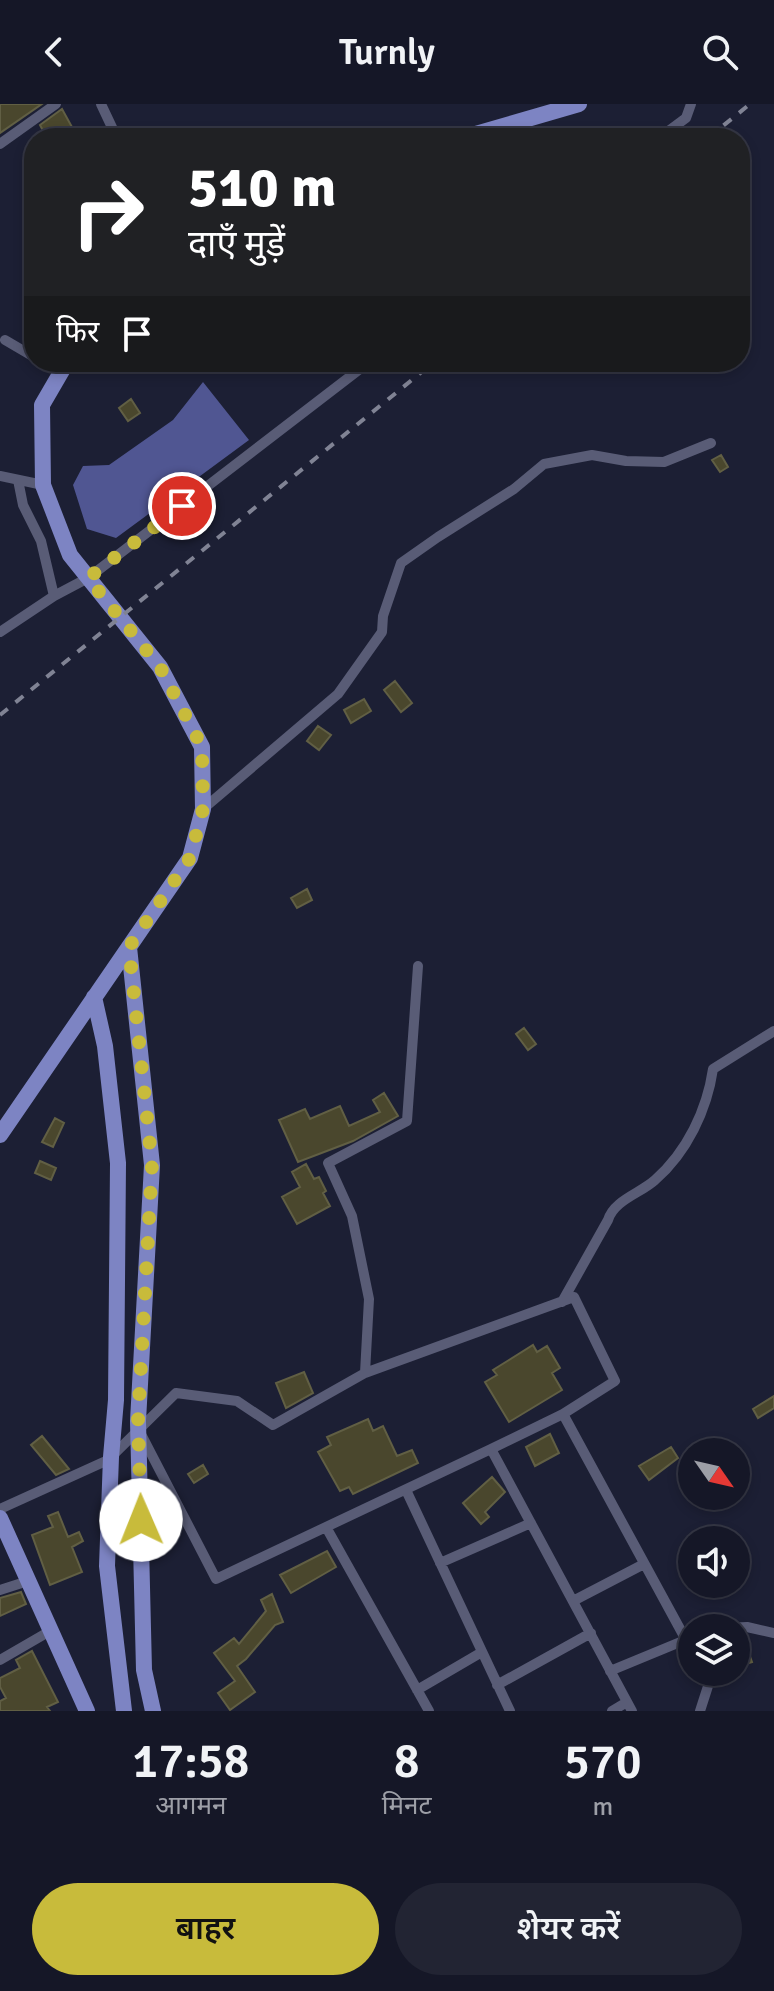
<!DOCTYPE html>
<html lang="hi">
<meta charset="utf-8">
<style>
:root{--surface:#151727;--page:#222433;--text:#f1f3f6;--muted:#9d9fa7;--line:#343644;--accent:#c8bb3b}
body{margin:0;font-family:Signika,"Noto Sans Devanagari",sans-serif;background:var(--page);color:var(--text);height:100vh;display:flex;flex-direction:column;font-size:30px;white-space:nowrap}
*{box-sizing:border-box;margin:0}
p{font-size:26px;color:var(--muted)}
.icon{flex:none;width:44px;height:44px;fill:none;stroke:currentColor;stroke-width:2;stroke-linecap:round;stroke-linejoin:round}
.map{position:relative;height:1607px;overflow:hidden}
.sheet{display:flex;flex-direction:column;background:var(--surface);flex:1}
.sheet>*{flex:none}
.top-card{position:absolute;left:24px;top:24px;width:726px;height:244px;border-radius:32px;box-shadow:0 4px 12px #0003,0 0 0 2px var(--line);background:#202124;color:#fff;overflow:hidden}
.needle{width:52px;rotate:124deg}
.controls{position:absolute;left:678px;top:1334px;display:grid;gap:16px}
.controls a{display:grid;place-items:center;width:72px;height:72px;border-radius:50%;background:var(--surface);box-shadow:0 4px 12px #0003,0 0 0 2px var(--line);font-size:40px}
.pin{position:absolute;display:grid;place-items:center;width:68px;height:68px;color:#fff;margin:-34px;border:4px solid #fff;border-radius:50%;box-shadow:0 2px 8px #0007}
.me{position:absolute;width:88px;margin:-44px;rotate:359deg;stroke-linejoin:round;filter:drop-shadow(0 0 6px #0008)}
.turn{display:flex;align-items:center;gap:28px;height:168px;padding:0 32px;font-size:36px}
.turn .icon{width:104px;height:104px;stroke-width:2.5}
.turn b{display:block;font-size:56px;line-height:68px}
.then{display:flex;align-items:center;height:76px;padding:0 32px;background:#0003;gap:16px;font-size:30px}
.eta{display:flex;justify-content:space-evenly;align-items:center;height:136px;text-align:center}
.eta b{font-size:48px;font-weight:600;line-height:56px}
.primary-button{display:flex;gap:16px;margin-top:auto;padding:16px 32px}
.primary-button a{flex:1;height:92px;border-radius:48px;background:var(--accent);color:#111;font-size:32px;font-weight:600;line-height:92px;text-align:center}
.primary-button a+a{background:var(--page);color:var(--text)}
header{display:flex;justify-content:space-between;align-items:center;height:104px;padding:0 32px;background:var(--surface);font-size:36px;font-weight:600}
.map>svg:first-child{display:block}
</style>
<header><svg class="icon" aria-label="back" viewBox="0 0 24 24"><path d="M15 5l-7 7 7 7"/></svg>Turnly<svg class="icon" aria-label="search" viewBox="0 0 24 24"><circle cx="10" cy="10" r="6"/><path d="M15 15l6 6"/></svg></header>
<div class="map">
<svg width="774" height="1607" viewBox="0 0 774 1607">
<rect width="100%" height="100%" fill="#1c1f34"/>
<path fill="#505692" d="M203,278L249,336L116,434L87,425L73,381L83,362L109,361L173,316Z"/>
<path fill="#4a472d" stroke="#615f44" stroke-width="2" d="M0,0H42L0,29Z
M62,5L78,34H47L40,21Z
M131,295L140,309L128,317L119,304Z
M721,351L728,363L720,368L712,356Z
M395,577L412,599L401,608L384,586Z
M364,595L371,607L351,619L344,606Z
M318,622L331,631L319,646L307,637Z
M307,785L312,796L297,804L291,794Z
M524,924L536,940L528,946L516,930Z
M384,989L398,1012L353,1037L298,1058L279,1016L305,1005L310,1015L340,1002L349,1022L380,1008L373,996Z
M55,1014L64,1019L53,1043L42,1038Z
M40,1057L56,1064L51,1076L35,1069Z
M306,1060L314,1075L319,1073L326,1087L323,1089L330,1102L297,1120L282,1093L300,1083L292,1068Z
M533,1241L537,1248L547,1242L560,1264L552,1269L562,1286L509,1318L485,1278L497,1271L493,1266Z
M304,1268L313,1289L286,1304L276,1279Z
M774,1292V1304L758,1314L753,1305Z
M368,1315L373,1327L383,1322L397,1352L412,1346L418,1359L353,1390L349,1383L340,1387L318,1348L331,1341L327,1333Z
M550,1330L559,1349L535,1362L526,1343Z
M42,1332L69,1365L56,1371L31,1341Z
M671,1343L678,1354L649,1376L639,1362Z
M203,1361L208,1370L194,1379L188,1370Z
M492,1373L505,1388L485,1408L489,1413L481,1420L463,1399Z
M58,1408L68,1433L79,1428L83,1437L72,1443L82,1468L50,1481L32,1431L53,1423L48,1412Z
M327,1447L336,1463L291,1489L280,1471Z
M21,1488L26,1500L0,1512V1494Z
M272,1490L283,1518L275,1521L246,1555L237,1562L255,1588L230,1606L218,1589L235,1577L214,1549L234,1534L239,1540L266,1507L261,1496Z
M746,1541L752,1558L736,1563V1544Z
M32,1547L58,1598L47,1603L50,1607H0V1597L6,1594L0,1583V1574L20,1564L16,1556Z"/>
<g fill="none" stroke-linecap="round" stroke-linejoin="round">
<path stroke="#595c76" stroke-width="10" d="M101,0L117,34
M659,34L686,14L691,0
M0,40L56,0
M5,236L34,253
M0,372L43,381
M54,492L88,474L369,258
M0,528L54,492L41,437L23,401L18,376
M203,705L338,590L382,528L383,512L401,459L438,433L514,385L544,360L592,351L626,357L664,358L711,339
M562,1198L608,1116C614,1096 641,1089 655,1076C687,1048 707,1006 713,965L774,927
M365,1269L574,1193L615,1277L563,1310L692,1547
M563,1310L491,1345L632,1607
M142,1332L216,1475L491,1345
M406,1386L510,1607
M0,1405L108,1356L176,1289L237,1297L273,1321L365,1269L369,1195L352,1112L328,1059L407,1017L418,862
M326,1423L429,1607
M440,1459L531,1419
M0,1486L28,1477
M573,1497L644,1460
M725,1524L747,1523L774,1529
M0,1556L50,1527
M610,1567L690,1534
M497,1581L591,1529
M417,1586L482,1548
M612,1607L627,1598
M700,1607L709,1579L703,1568"/>
<path stroke="#7d84c3" stroke-width="16" d="M462,34L579,0
M129,843L152,1061L138,1317L144,1566L153,1607
M94,893L105,942L118,1059L116,1296L111,1353L107,1462L124,1607
M0,1031L190,754L203,705L202,643L160,563L70,451L43,381L42,301L67,258
M0,1414L87,1607"/>
<path stroke="#808394" stroke-width="4" stroke-dasharray="10 10" stroke-linecap="butt" d="M708,34L750,0
M0,611L434,258"/>
</g>
<g fill="none" stroke-linecap="round" stroke-linejoin="round">
<path stroke="#c8bb3b" stroke-width="14" stroke-dasharray="0 25.2" d="M141,1416L138,1317L152,1061L129,843L190,754L203,705L202,643L160,563L88,474L182,402"/>
</g>
</svg>
<div class="controls">
<a><svg class="needle" viewBox="-14 -14 28 28"><path d="M0-13l5 13h-10z" fill="#e53935"/><path d="M0 13l5-13h-10z" fill="#9d9fa7"/></svg></a>
<a><svg class="icon" aria-label="sound" viewBox="0 0 24 24"><path d="M4 9h4l5-4v14l-5-4H4zM17 9q2 3 0 6"/></svg></a>
<a><svg class="icon" aria-label="layers" viewBox="0 0 24 24"><path d="M12 4l9 5-9 5-9-5zM3 14l9 5 9-5"/></svg></a>
</div>
<div class="pin" style="left:182px;top:402px;background:#d93025"><svg class="icon" aria-label="arrive" viewBox="0 0 24 24"><path d="M6 21V4h12l-3 4 3 4H6"/></svg></div>
<svg class="me" style="left:141px;top:1416px" viewBox="-20 -20 40 40"><circle r="19" fill="#fff"/><path d="M0-13L10 11 0 6-10 11z" fill="#c8bb3b"/></svg>
<div class="top-card">
<div class="turn"><svg class="icon" aria-label="right" viewBox="0 0 24 24"><path d="M7 20v-9h11M14 6l5 5-5 5"/></svg><div><b>510 m</b>दाएँ मुड़ें</div></div>
<div class="then">फिर<svg class="icon" aria-label="arrive" viewBox="0 0 24 24"><path d="M6 21V4h12l-3 4 3 4H6"/></svg></div>
</div>
</div>
<section class="sheet">
<div class="eta">
<div><b>17:58</b><p>आगमन</p></div>
<div><b>8</b><p>मिनट</p></div>
<div><b>570</b><p>m</p></div>
</div>
<div class="primary-button"><a>बाहर</a><a>शेयर करें</a></div>
</section>
